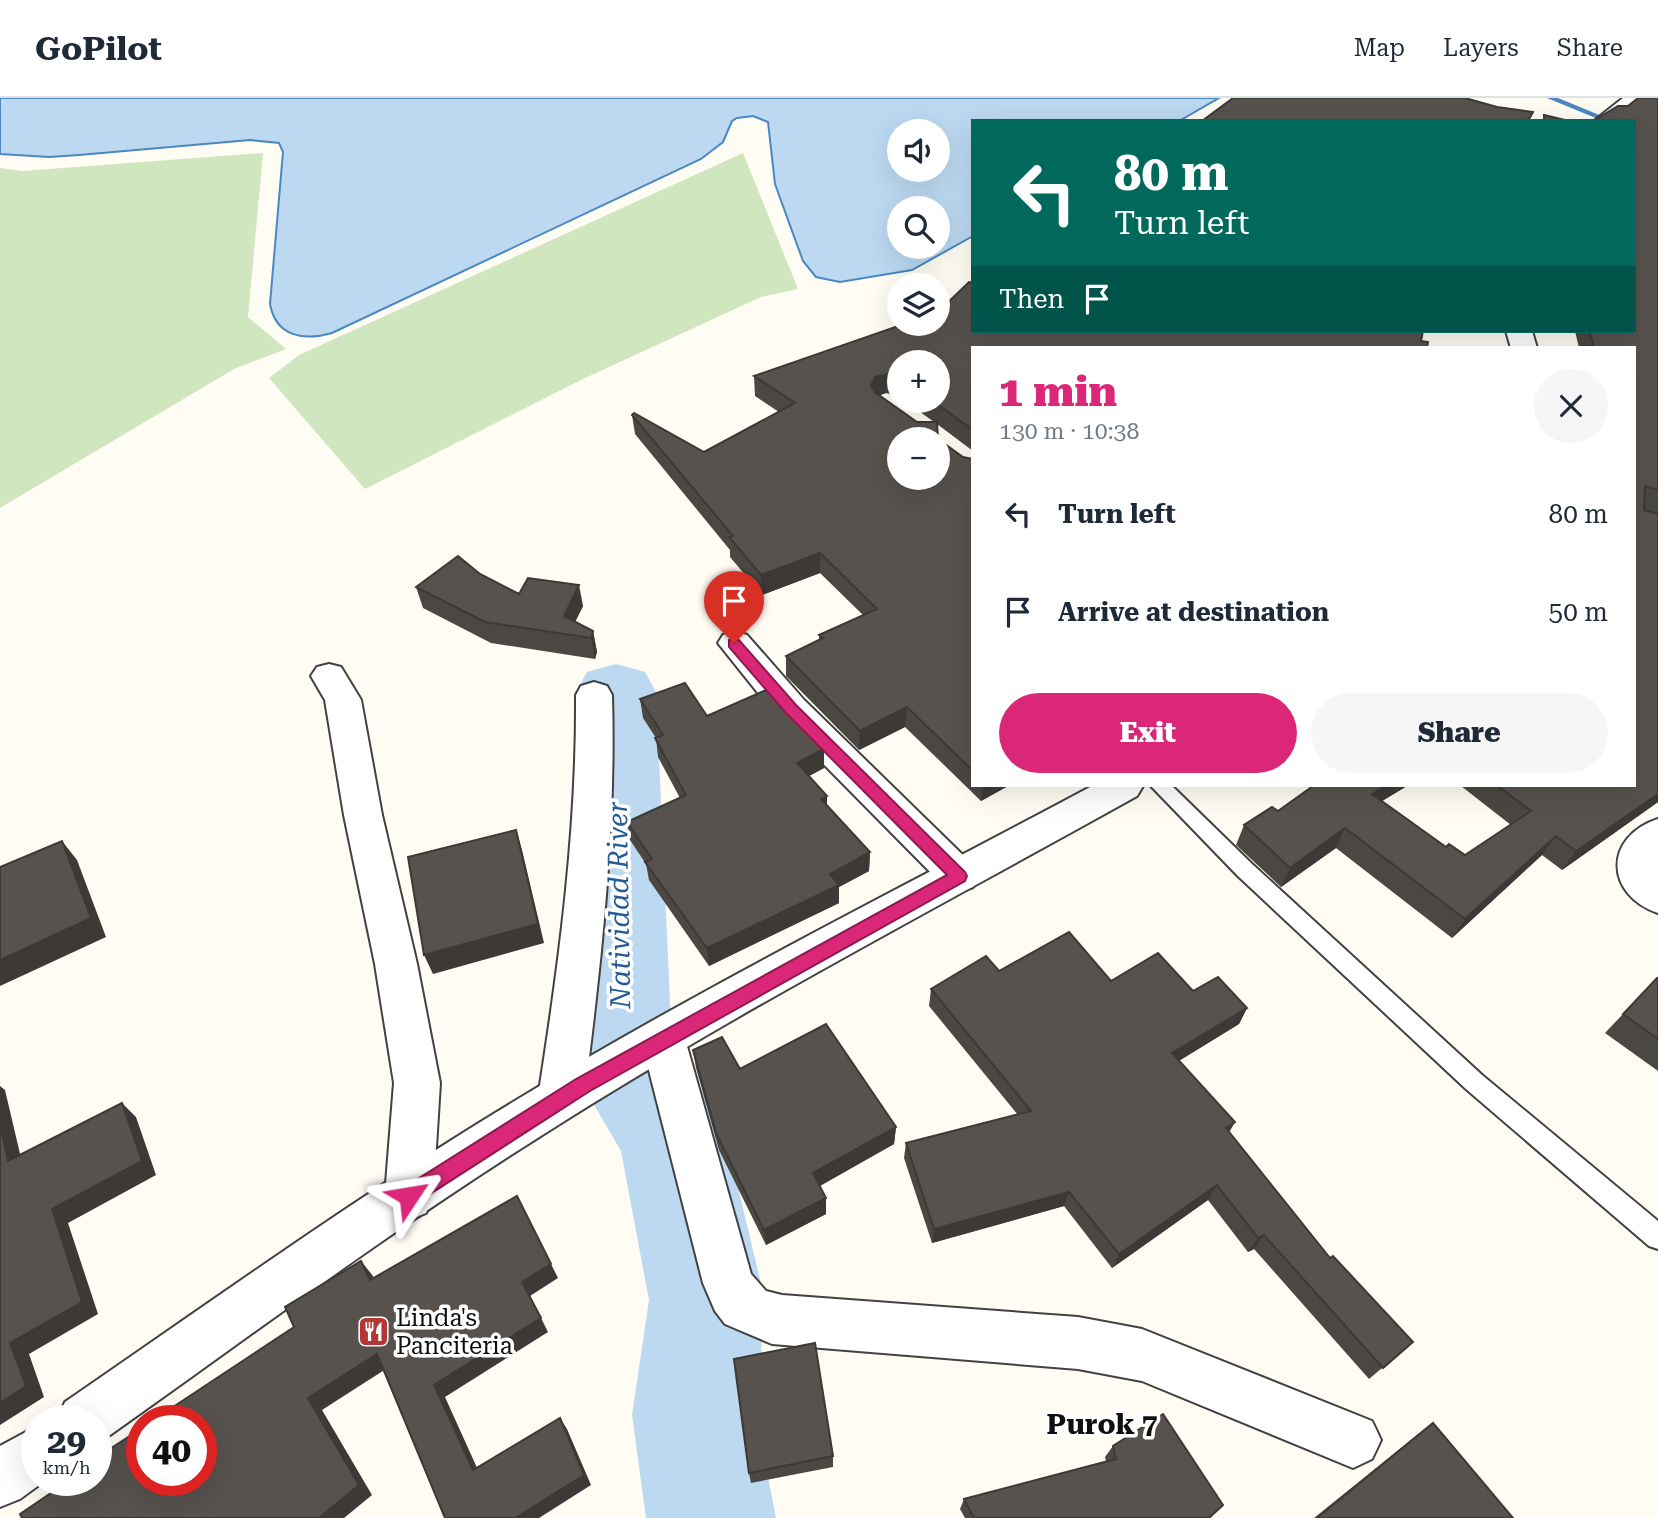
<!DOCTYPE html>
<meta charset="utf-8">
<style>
:root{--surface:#fff;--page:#f6f6f7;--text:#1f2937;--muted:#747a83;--line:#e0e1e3;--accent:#db2777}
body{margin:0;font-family:"Roboto Serif",serif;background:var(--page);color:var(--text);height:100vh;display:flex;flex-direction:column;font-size:26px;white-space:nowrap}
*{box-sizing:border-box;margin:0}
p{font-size:23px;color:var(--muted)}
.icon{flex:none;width:38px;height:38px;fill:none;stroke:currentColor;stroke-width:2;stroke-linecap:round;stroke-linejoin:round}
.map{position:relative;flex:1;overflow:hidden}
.details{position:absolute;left:971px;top:248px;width:665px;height:441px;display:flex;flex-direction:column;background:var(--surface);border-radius:0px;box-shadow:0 7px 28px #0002}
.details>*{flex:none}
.guide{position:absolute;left:971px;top:21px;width:665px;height:214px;border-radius:0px;box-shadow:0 7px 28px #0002;background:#00695c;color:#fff;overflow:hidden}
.controls{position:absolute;left:887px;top:21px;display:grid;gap:14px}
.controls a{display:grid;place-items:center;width:63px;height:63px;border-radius:50%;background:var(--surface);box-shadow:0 7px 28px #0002;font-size:35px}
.speed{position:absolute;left:21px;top:1307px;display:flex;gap:14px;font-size:35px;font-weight:700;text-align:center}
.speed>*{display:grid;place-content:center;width:91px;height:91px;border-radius:50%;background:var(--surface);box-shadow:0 7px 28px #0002;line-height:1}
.speed small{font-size:18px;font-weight:400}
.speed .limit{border:10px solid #d22;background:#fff;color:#111}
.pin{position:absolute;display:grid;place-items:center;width:60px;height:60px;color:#fff;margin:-72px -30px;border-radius:50% 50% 50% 0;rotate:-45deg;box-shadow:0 0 7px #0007}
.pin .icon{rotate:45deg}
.me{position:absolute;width:77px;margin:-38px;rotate:57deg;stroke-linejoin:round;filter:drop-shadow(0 0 5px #0008)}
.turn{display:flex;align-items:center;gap:24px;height:147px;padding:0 28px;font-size:32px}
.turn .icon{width:91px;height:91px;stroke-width:2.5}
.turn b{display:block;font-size:49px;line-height:60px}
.then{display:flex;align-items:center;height:66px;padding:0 28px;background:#0003;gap:14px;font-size:26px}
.round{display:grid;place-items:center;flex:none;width:74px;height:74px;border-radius:37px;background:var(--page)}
.overview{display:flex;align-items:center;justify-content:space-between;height:119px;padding:0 28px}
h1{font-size:42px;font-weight:800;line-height:52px;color:var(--accent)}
.action{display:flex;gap:14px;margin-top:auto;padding:14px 28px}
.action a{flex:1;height:80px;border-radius:42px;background:var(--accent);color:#fff;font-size:28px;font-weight:800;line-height:80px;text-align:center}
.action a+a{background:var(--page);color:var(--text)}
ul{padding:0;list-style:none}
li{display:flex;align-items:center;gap:21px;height:98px;padding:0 28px}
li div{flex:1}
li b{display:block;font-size:26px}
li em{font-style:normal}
header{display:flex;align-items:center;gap:42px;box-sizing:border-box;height:98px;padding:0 35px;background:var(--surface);border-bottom:2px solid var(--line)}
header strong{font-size:33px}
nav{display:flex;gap:38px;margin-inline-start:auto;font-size:24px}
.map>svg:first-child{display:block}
</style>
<header>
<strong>GoPilot</strong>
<nav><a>Map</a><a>Layers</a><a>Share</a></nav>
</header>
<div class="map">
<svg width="1658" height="1420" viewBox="0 0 1658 1420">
<rect width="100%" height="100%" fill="#fefcf3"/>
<path fill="#d0e6bf" d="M263,55L248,219L286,251L234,271L0,410V70L22,73Z
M743,55L798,191L761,199L585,280L365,391L269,280L299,257Z"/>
<path fill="#bcd9f1" stroke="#4a88c1" stroke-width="2" fill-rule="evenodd" d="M0,0H1219L1179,23H973V138L912,172L840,184L816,179L803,163L775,86L768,24L753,18L737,20L732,23L723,44L701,61L332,235C304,243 276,239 270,206L283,54L279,45L250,42L79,57L49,59L0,56ZM900,33H938V72H900ZM938,110V149H900V110Z"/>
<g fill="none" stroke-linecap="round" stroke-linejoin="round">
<path fill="#4a88c1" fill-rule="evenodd" d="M1547,0H1558L1614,23H1603Z"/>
<path fill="#bcd9f1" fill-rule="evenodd" d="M616,566L645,574L656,594L672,948L710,1005L726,1040L765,1202L756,1317L776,1420H646L632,1317L649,1202L621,1053L585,991L570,959L576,594L587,574Z"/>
<defs>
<path id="service" d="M1151,688H1172L1252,766L1482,977L1658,1123V1151L1649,1148L1466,991L1238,778Z"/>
<path id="minor" d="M735,533L747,537L804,602L973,767L979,778L973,789L959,794L945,789L778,620L718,545L723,537Z
M329,566L341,569L361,602L382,717L417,866L440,985L433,1098L426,1115L409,1122L392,1115L385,1098L394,985L375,866L344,717L325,602L311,578L317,569Z
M594,584L607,588L612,597C616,733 601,866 584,1000L577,1015L561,1021L545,1015L538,1000C559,866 577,733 576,597L581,588Z
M1658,721V815C1605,797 1603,739 1658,721Z
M663,921L679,927L685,941L751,1176L766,1193L782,1197L1078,1219L1142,1231L1372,1323L1381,1342L1372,1361L1353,1370L1142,1283L1078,1271L772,1246L725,1226L715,1213L703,1185L641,941L647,927Z"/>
<path id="tertiary" d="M1623,0H1646L1618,23H1594Z
M1506,233H1532L1537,250H1511Z
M1092,688H1143L1137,698C936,810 730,917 536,1041C387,1135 246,1241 103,1342L96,1345V1323H57L65,1304C209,1205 351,1103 500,1012C692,894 894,794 1092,688Z
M37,1328V1382H46L20,1401L0,1409V1348Z"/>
</defs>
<use href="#service" stroke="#424242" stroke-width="4"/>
<use href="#minor" stroke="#424242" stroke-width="4"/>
<use href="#tertiary" stroke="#424242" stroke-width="4"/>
<use href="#service" fill="#fff" fill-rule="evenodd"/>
<use href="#minor" fill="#fff" fill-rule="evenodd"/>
<use href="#tertiary" fill="#fff" fill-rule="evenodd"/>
</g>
<path fill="#4b4742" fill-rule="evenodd" d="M1658,0V416L1644,412L1658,416V704L1562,772L1542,757L1452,840L1336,750L1281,789L1236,747L1244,727L1278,713L1313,688H1407L1382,703L1446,749L1465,757L1511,727L1461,688H1634V250H1579L1575,233H1634L1628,8Z
M973,250V353L937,326L938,341L963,359L973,361V688H1008L981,703L905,629L859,652L786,578V558L819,542V537L863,517L820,475L762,497L730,459V452L635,336L632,317L704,354L779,314L755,298L754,278ZM900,264L938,303H905L934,324H917L880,297L886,295L900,299Z
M480,476L519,496L583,508L575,524L593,533L597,554L595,561L491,545L423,510L416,489Z
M640,601L824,651V670L809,678L827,698V707L870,754L869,773L839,789V805L709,868L649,782L646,766L630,742L627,724L680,700L658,659L656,640L643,620Z
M999,873L1111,883L1193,893L1247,910L1239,926L1179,963L1229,1034L1330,1160L1413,1244L1369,1281L1254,1151L1248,1154L1208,1102L1112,1170L1064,1108L932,1145L904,1060L906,1045L1018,1017L929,908L931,891Z
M1657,880H1658V973L1605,935Z
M693,952L896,1029L894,1046L819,1088L826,1100V1116L766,1147L719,1052L696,970Z
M1433,1325L1513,1420H1314L1417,1337Z
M1113,1348L1209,1420H965L960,1411L964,1401L1106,1363L1105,1359Z
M833,1358V1369L751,1385L749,1375Z"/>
<path fill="#3d3936" d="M887,276L886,295L875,299L871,288L875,279Z
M820,455V475L762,497L761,477Z
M579,487L583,508L569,536L564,518Z
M593,533L597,554L595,561L591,540Z
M907,609L905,629L859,652L860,633Z
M824,651V670L798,684L797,665Z
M983,688H1008L981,703Z
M1385,688H1407L1362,715L1372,696Z
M1658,696V704L1562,772L1576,753Z
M827,698V717L821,701Z
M1345,730L1336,750L1281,789L1290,770Z
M516,732L522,752L544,845L433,876L424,857Z
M1556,738L1542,757L1452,840L1465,821Z
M62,743L77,762L106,839L0,888V862Z
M870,754L869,773L839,789V805L709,868L707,850L830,776Z
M1247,910L1239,926L1165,971L1172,955Z
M0,988L5,992L25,1077L8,1063L0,1026Z
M122,1005L136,1019L156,1077L68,1125L98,1216L29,1256L44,1299L0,1327V1305L10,1245L52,1111Z
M1235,1024L1226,1040V1030Z
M896,1029L894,1046L813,1092V1075Z
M1217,1087L1208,1102L1112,1170L1119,1156Z
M1069,1094L1064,1108L932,1145L934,1131Z
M826,1100V1116L766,1147L764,1132Z
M1264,1137L1254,1151L1248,1154L1258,1140Z
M361,1163L373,1178L382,1197L370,1182Z
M551,1166L558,1180L530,1198L548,1234L445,1299L483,1383L473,1372L434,1287L522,1184Z
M377,1256L389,1269L322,1312L372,1397L344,1420H319L308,1300Z
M560,1320L567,1331L591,1387L539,1420H515Z"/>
<path fill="#57524d" stroke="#3d3936" stroke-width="2" fill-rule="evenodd" d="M1233,0H1465L1497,9L1533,14L1528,23H1202Z
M1638,0H1658V392L1645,388L1644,412L1658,416V696L1576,753L1556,738L1465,821L1345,730L1290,770L1244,727L1272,709L1278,713L1313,688H1385L1372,696L1446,749L1449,746L1465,757L1531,713L1498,688H1634V250H1584L1583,248H1594L1589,233H1634V23H1593L1618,8H1628Z
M1544,17L1569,23H1544Z
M969,184L973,185V233H1423L1421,243L1428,244L1427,249L1437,250H973V332L933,303H938V264H900V279L887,276L875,279L871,288L876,295L917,324H937L938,341L963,359L973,361V673L907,609L860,633L786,558L823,540L819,537L877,511L820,455L761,477L729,439L733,438L632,317L634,315L704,354L795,305L754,278L904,226H938V214ZM900,341H938V380H900Z
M458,458L480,476L519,496L528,480L579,487L564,518L593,533L591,540L485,524L416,489Z
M685,585L707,618L766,592L824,651L797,665L827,698L821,701L870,754L830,776L839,787L707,850L645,764L652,761L627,724L686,697L655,640L663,637L640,601Z
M516,732L538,826L424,857L408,759Z
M62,743L91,820L0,862V769Z
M1069,834L1111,883L1158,855L1193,893L1218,879L1247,910L1172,955L1235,1024L1226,1030L1330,1160L1333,1158L1413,1244L1383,1270L1264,1137L1258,1140L1217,1087L1119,1156L1069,1094L934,1131L906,1045L1031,1013L931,891L986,858L999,873Z
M1657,880H1658V941L1623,916Z
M826,926L896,1029L813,1075L826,1100L764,1132L716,1035L693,952L722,939L740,971Z
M122,1005L142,1063L52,1111L82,1204L10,1245L26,1288L0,1305V1026L8,1063Z
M517,1098L551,1166L522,1184L541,1220L434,1287L473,1372L560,1320L584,1377L515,1420H445L377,1256L308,1300L359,1387L319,1420H22L20,1416L70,1382H96V1360L142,1330V1382H201V1323H152L294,1229L285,1209L361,1163L370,1182Z
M815,1245L833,1358L749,1375L734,1261Z
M1163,1316L1223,1407L1209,1420H974L964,1401L1116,1361L1113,1348Z
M1433,1325L1513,1420H1317Z"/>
<path fill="#db2777" stroke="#8e194d" stroke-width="2" d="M734,540L739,542L796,607L965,774L967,778L965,783L590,993L416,1105L409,1108L402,1105L399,1098L402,1091L576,981L947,777L786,615L729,549V542Z"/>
<defs>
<symbol id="restaurant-square" viewBox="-11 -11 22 22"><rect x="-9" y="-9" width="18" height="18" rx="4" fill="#b33734" stroke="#fff"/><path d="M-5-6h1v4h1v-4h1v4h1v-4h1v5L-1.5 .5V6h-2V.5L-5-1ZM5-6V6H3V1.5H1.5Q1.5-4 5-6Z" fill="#fff"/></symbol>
</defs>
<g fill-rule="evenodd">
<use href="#restaurant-square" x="356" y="1216" width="35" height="35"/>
</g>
<g text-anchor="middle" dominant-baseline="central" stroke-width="7" stroke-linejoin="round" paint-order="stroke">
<g font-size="24" fill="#0f0f0f" stroke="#fff" text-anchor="start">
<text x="396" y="1220">Linda's<tspan x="396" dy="28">Panciteria</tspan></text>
</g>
<g font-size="28" font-style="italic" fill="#245b96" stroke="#fff">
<text transform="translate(619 807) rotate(-91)">Natividad River</text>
</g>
<g font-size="28" font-weight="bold" fill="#0f0f0f" stroke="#fff">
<text x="1102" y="1326">Purok 7</text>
</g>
</g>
</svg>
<div class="controls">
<a><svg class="icon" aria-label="sound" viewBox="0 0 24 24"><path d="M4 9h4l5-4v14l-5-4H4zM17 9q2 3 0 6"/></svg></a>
<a><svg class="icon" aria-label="search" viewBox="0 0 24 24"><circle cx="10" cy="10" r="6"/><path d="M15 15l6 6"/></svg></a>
<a><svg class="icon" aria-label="layers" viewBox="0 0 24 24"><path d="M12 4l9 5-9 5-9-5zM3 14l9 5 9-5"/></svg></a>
<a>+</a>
<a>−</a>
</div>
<div class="speed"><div>29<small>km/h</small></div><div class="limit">40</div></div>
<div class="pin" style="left:734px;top:545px;background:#d93025"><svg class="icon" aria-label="arrive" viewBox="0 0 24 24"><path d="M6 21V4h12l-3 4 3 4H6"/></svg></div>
<svg class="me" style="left:409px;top:1098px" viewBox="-20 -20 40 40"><path d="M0-17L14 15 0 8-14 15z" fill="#db2777" stroke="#fff" stroke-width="4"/></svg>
<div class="guide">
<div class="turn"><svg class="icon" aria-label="left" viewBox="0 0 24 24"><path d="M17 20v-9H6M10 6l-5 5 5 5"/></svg><div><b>80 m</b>Turn left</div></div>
<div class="then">Then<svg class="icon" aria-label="arrive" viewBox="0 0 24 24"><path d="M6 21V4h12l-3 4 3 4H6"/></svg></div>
</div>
<section class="details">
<div class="overview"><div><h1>1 min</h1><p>130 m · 10:38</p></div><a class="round"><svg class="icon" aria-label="close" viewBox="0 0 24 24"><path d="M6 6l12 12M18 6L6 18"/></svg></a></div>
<ul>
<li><svg class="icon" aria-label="left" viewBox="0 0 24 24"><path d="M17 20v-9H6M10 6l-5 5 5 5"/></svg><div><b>Turn left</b></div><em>80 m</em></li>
<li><svg class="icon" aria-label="arrive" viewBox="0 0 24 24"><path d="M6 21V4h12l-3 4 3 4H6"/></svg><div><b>Arrive at destination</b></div><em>50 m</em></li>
</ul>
<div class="action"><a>Exit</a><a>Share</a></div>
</section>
</div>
